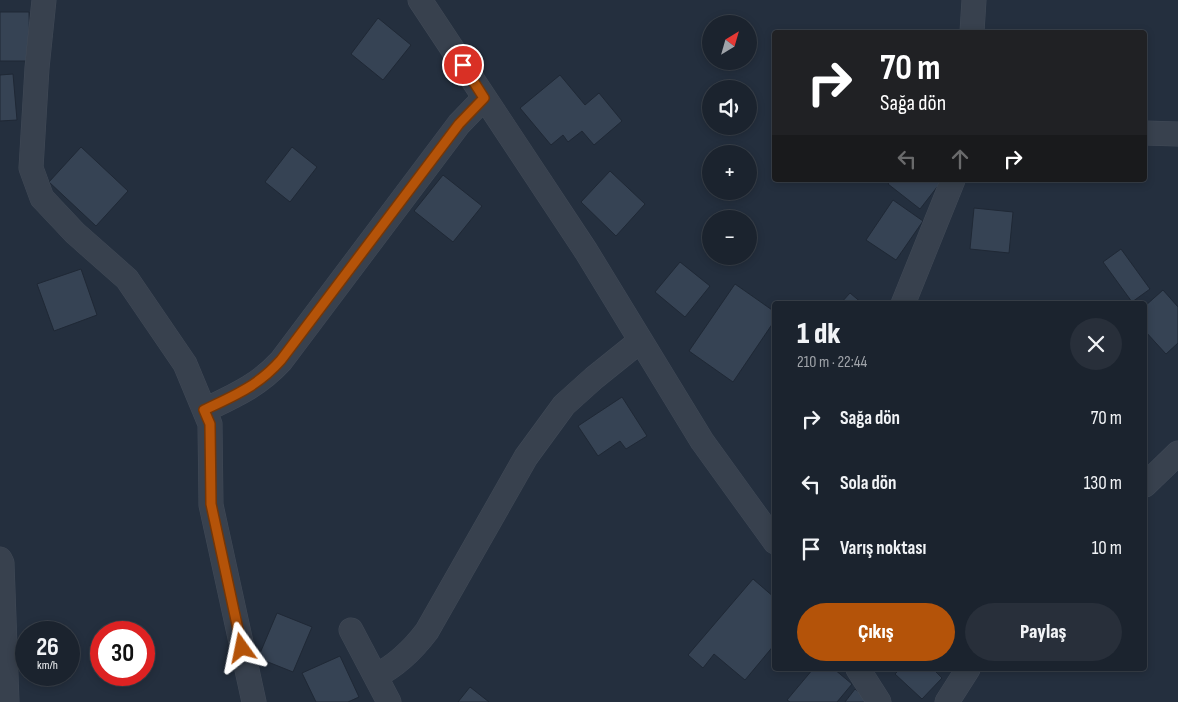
<!DOCTYPE html>
<html lang="tr">
<meta charset="utf-8">
<style>
:root{--surface:#1b232e;--page:#282f3a;--text:#f1f3f6;--muted:#a0a4aa;--line:#39404a;--accent:#b45309}
body{margin:0;font-family:"Sofia Sans Condensed",sans-serif;background:var(--page);color:var(--text);height:100vh;display:flex;flex-direction:column;font-size:19px;white-space:nowrap}
*{box-sizing:border-box;margin:0}
p{font-size:16px;color:var(--muted)}
.icon{flex:none;width:28px;height:28px;fill:none;stroke:currentColor;stroke-width:2;stroke-linecap:round;stroke-linejoin:round}
.map{position:relative;flex:1;overflow:hidden}
.sheet{position:absolute;left:772px;top:301px;width:375px;height:370px;display:flex;flex-direction:column;background:var(--surface);border-radius:5px;box-shadow:0 2px 8px #0003,0 0 0 1px var(--line)}
.sheet>*{flex:none}
.banner{position:absolute;left:772px;top:30px;width:375px;height:152px;border-radius:5px;box-shadow:0 2px 8px #0003,0 0 0 1px var(--line);background:#202124;color:#fff;overflow:hidden}
.needle{width:32px;rotate:37deg}
.fabs{position:absolute;left:702px;top:15px;display:grid;gap:10px}
.fabs a{display:grid;place-items:center;width:55px;height:55px;border-radius:50%;background:var(--surface);box-shadow:0 2px 8px #0003,0 0 0 1px var(--line);font-size:25px}
.speed{position:absolute;left:15px;top:621px;display:flex;gap:10px;font-size:25px;font-weight:700;text-align:center}
.speed>*{display:grid;place-content:center;width:65px;height:65px;border-radius:50%;background:var(--surface);box-shadow:0 2px 8px #0003,0 0 0 1px var(--line);line-height:1}
.speed small{font-size:12px;font-weight:400}
.speed .limit{border:8px solid #d22;background:#fff;color:#111}
.pin{position:absolute;display:grid;place-items:center;width:42px;height:42px;color:#fff;margin:-21px;border:2px solid #fff;border-radius:50%;box-shadow:0 1px 5px #0007}
.me{position:absolute;width:55px;margin:-28px;rotate:348deg;stroke-linejoin:round;filter:drop-shadow(0 0 4px #0008)}
.turn{display:flex;align-items:center;gap:18px;height:105px;padding:0 25px;font-size:22px}
.turn .icon{width:65px;height:65px;stroke-width:2.5}
.turn b{display:block;font-size:35px;line-height:42px}
.lanes{display:flex;align-items:center;height:48px;padding:0 25px;background:#0003;justify-content:center;gap:25px;direction:ltr}
.lanes .off{opacity:.35}
.round{display:grid;place-items:center;flex:none;width:52px;height:52px;border-radius:26px;background:var(--page)}
.head{display:flex;align-items:center;justify-content:space-between;height:85px;padding:0 25px}
h1{font-size:30px;font-weight:800;line-height:38px}
.button{display:flex;gap:10px;margin-top:auto;padding:10px 25px}
.button a{flex:1;height:58px;border-radius:30px;background:var(--accent);color:#fff;font-size:20px;font-weight:800;line-height:58px;text-align:center}
.button a+a{background:var(--page);color:var(--text)}
ul{padding:0;list-style:none}
li{display:flex;align-items:center;gap:15px;height:65px;padding:0 25px}
li div{flex:1}
li b{display:block;font-size:19px}
li em{font-style:normal}
.map>svg:first-child{display:block}
</style>
<div class="map">
<svg width="1178" height="702" viewBox="0 0 1178 702">
<rect width="100%" height="100%" fill="#242f3e"/>
<path fill="#364354" stroke="#1f2835" d="M0,12H29L30,61H0Z
M378,18L411,45L383,80L351,54Z
M13,74L17,120L0,121V75Z
M560,75L585,105L599,93L622,121L594,145L582,131L568,142L563,135L551,145L520,108Z
M81,147L128,191L96,226L49,182Z
M292,147L317,167L290,202L265,182Z
M610,171L645,204L616,236L581,202Z
M443,175L482,206L453,242L414,211Z
M891,180H938L941,182L920,209L888,184Z
M893,200L923,221L896,260L866,240Z
M974,208L1013,212L1009,253L970,249Z
M1121,249L1150,289L1132,302L1103,262Z
M680,262L710,286L685,317L655,292Z
M81,269L97,315L54,331L37,284Z
M735,284L775,312V320L733,382L689,351Z
M1163,290L1178,307V343L1166,354L1145,331V306Z
M850,293L863,304H840Z
M622,397L647,436L626,449L620,441L598,456L578,426Z
M753,579L775,598V644L745,680L714,654L703,668L688,655Z
M277,613L312,627L293,672L258,658Z
M340,656L359,697L348,702H316L302,673Z
M813,669H834L852,684L837,702H790L787,700Z
M900,669H933L942,678L922,699L895,674Z
M470,687L489,702H458Z
M855,689L873,702H845Z"/>
<g fill="none" stroke-linecap="round" stroke-linejoin="round">
<defs>
<path id="minor" d="M44,0L37,68L31,168L42,198L75,233L127,279L185,364L210,424L211,505L254,702
M420,0L586,251L702,441L775,542
M972,32L974,0
M1145,133L1178,134
M903,304L953,180
M205,410C234,396 258,386 281,361L459,124L484,98
M1145,485L1178,453
M0,559L2,563L7,702
M351,630L389,702
M858,669L879,702
M376,676C397,665 412,651 427,631L526,457L564,405L594,378L640,341
M947,702L968,669"/>
</defs>
<use href="#minor" stroke="#414a57" stroke-width="25"/>
<use href="#minor" stroke="#38414e" stroke-width="24"/>
</g>
<g fill="none" stroke-linecap="round" stroke-linejoin="round">
<defs>
<path id="route" d="M242,648L211,504L210,424L204,410C234,396 258,386 281,360L459,124L484,98L463,65"/>
</defs>
<use href="#route" stroke="#753606" stroke-width="12"/>
<use href="#route" stroke="#b45309" stroke-width="9"/>
</g>
</svg>
<div class="fabs">
<a><svg class="needle" viewBox="-14 -14 28 28"><path d="M0-13l5 13h-10z" fill="#e53935"/><path d="M0 13l5-13h-10z" fill="#a0a4aa"/></svg></a>
<a><svg class="icon" aria-label="sound" viewBox="0 0 24 24"><path d="M4 9h4l5-4v14l-5-4H4zM17 9q2 3 0 6"/></svg></a>
<a>+</a>
<a>−</a>
</div>
<div class="speed"><div>26<small>km/h</small></div><div class="limit">30</div></div>
<div class="pin" style="left:463px;top:65px;background:#d93025"><svg class="icon" aria-label="arrive" viewBox="0 0 24 24"><path d="M6 21V4h12l-3 4 3 4H6"/></svg></div>
<svg class="me" style="left:242px;top:648px" viewBox="-20 -20 40 40"><path d="M0-17L14 15 0 8-14 15z" fill="#b45309" stroke="#fff" stroke-width="4"/></svg>
<div class="banner">
<div class="turn"><svg class="icon" aria-label="right" viewBox="0 0 24 24"><path d="M7 20v-9h11M14 6l5 5-5 5"/></svg><div><b>70 m</b>Sağa dön</div></div>
<div class="lanes"><svg class="icon off" aria-label="left" viewBox="0 0 24 24"><path d="M17 20v-9H6M10 6l-5 5 5 5"/></svg><svg class="icon off" aria-label="ahead" viewBox="0 0 24 24"><path d="M12 20V5M6 11l6-6 6 6"/></svg><svg class="icon" aria-label="right" viewBox="0 0 24 24"><path d="M7 20v-9h11M14 6l5 5-5 5"/></svg></div>
</div>
<section class="sheet">
<div class="head"><div><h1>1 dk</h1><p>210 m · 22:44</p></div><a class="round"><svg class="icon" aria-label="close" viewBox="0 0 24 24"><path d="M6 6l12 12M18 6L6 18"/></svg></a></div>
<ul>
<li><svg class="icon" aria-label="right" viewBox="0 0 24 24"><path d="M7 20v-9h11M14 6l5 5-5 5"/></svg><div><b>Sağa dön</b></div><em>70 m</em></li>
<li><svg class="icon" aria-label="left" viewBox="0 0 24 24"><path d="M17 20v-9H6M10 6l-5 5 5 5"/></svg><div><b>Sola dön</b></div><em>130 m</em></li>
<li><svg class="icon" aria-label="arrive" viewBox="0 0 24 24"><path d="M6 21V4h12l-3 4 3 4H6"/></svg><div><b>Varış noktası</b></div><em>10 m</em></li>
</ul>
<div class="button"><a>Çıkış</a><a>Paylaş</a></div>
</section>
</div>
